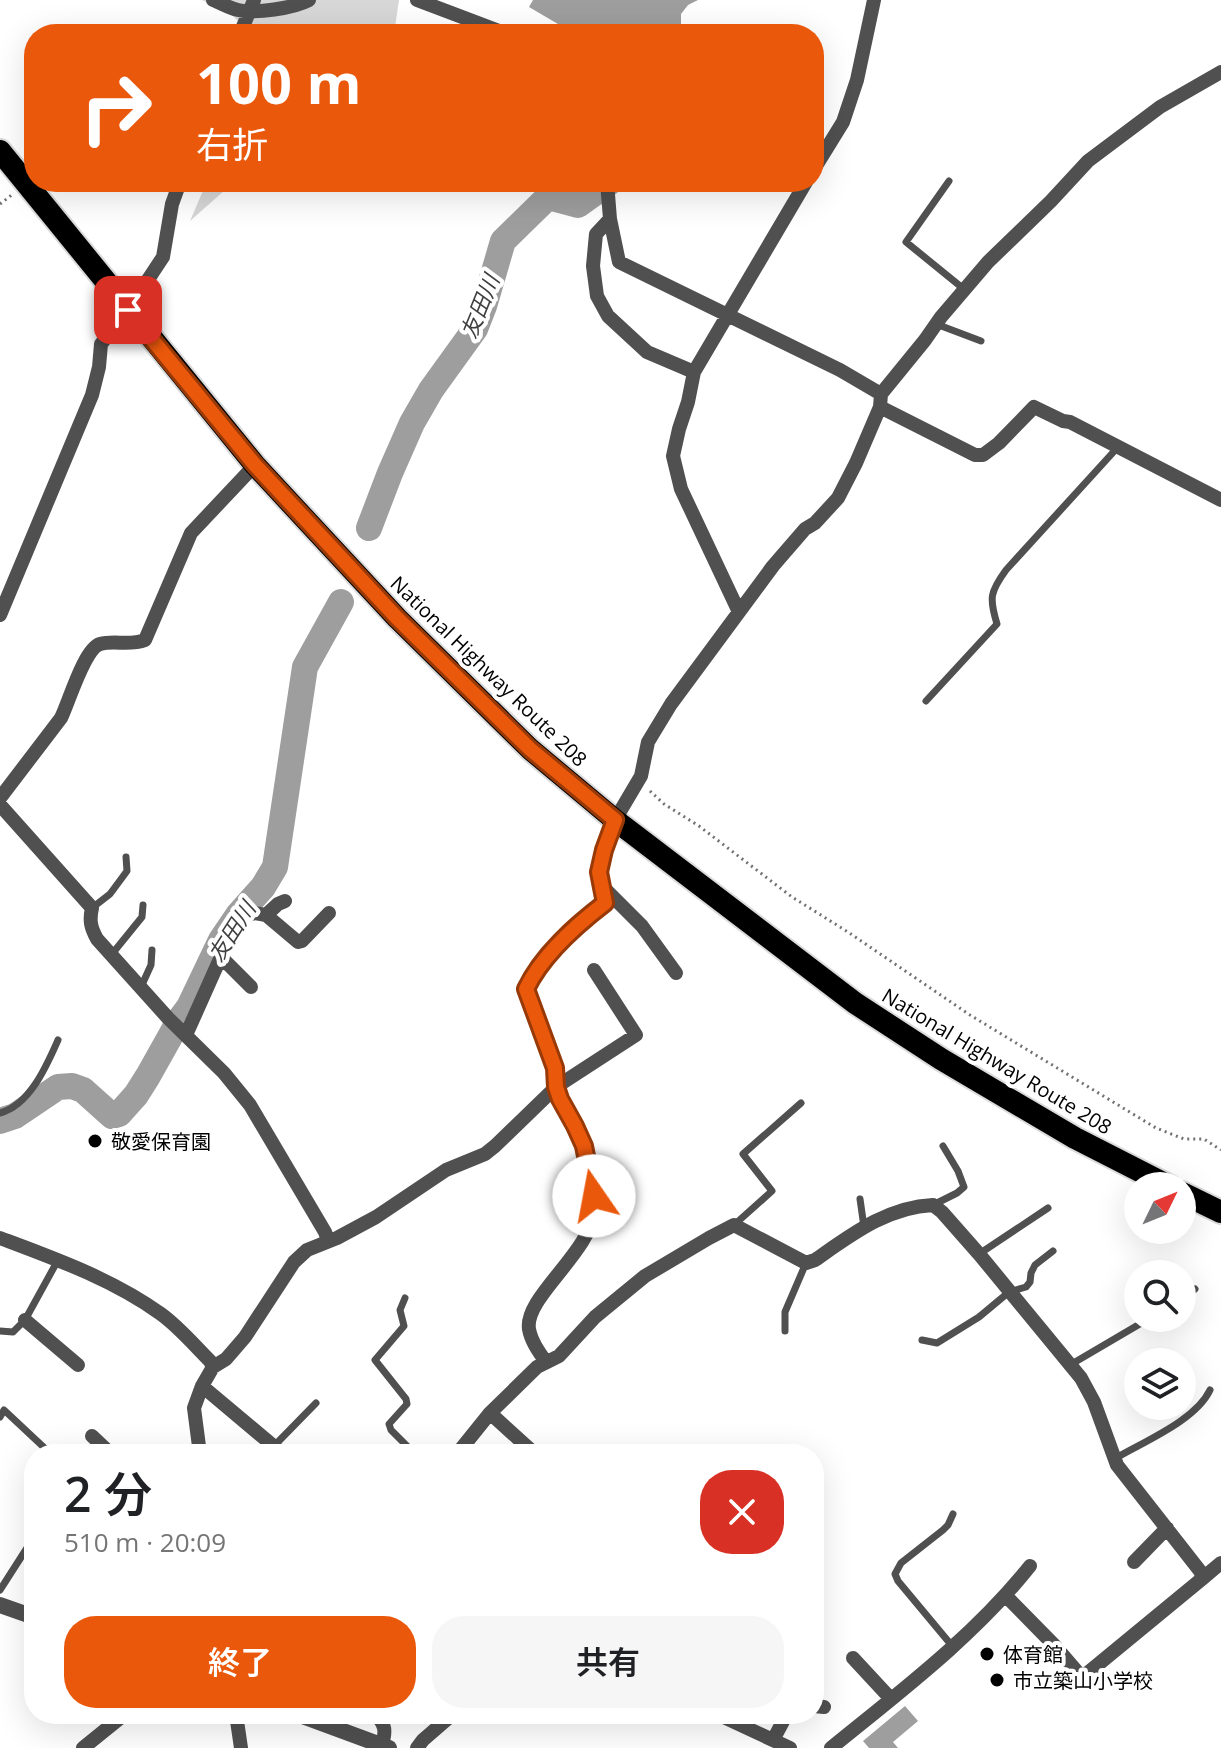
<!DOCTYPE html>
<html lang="ja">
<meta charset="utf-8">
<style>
:root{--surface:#fff;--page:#f6f6f6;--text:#202124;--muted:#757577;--accent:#ea580c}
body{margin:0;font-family:"Open Sans","Noto Sans JP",sans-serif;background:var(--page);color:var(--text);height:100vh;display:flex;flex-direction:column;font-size:30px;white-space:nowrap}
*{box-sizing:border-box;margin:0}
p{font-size:26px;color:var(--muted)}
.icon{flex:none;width:44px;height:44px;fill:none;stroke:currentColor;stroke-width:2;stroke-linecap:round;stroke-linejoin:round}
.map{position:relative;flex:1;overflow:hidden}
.sheet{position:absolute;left:24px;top:1444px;width:800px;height:280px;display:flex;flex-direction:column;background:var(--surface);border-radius:32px;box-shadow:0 8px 32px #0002}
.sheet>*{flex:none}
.banner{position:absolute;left:24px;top:24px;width:800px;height:168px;border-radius:32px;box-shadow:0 8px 32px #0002;background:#ea580c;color:#fff;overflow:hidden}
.needle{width:52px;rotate:47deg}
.fabs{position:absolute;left:1124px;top:1172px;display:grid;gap:16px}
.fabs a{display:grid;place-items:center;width:72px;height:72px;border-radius:50%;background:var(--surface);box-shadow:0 8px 32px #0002;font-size:40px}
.pin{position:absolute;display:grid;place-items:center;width:68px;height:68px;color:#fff;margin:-34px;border-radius:16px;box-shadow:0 4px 12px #0006}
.me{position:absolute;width:88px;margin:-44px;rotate:348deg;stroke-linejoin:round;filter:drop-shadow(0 0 6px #0008)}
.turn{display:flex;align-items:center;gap:28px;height:168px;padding:0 40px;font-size:36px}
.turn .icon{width:104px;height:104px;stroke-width:2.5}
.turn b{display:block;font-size:56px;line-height:68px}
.round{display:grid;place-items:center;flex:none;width:84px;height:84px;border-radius:32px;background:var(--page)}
.overview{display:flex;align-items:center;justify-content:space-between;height:136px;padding:0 40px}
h1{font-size:48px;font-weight:600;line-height:60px}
.cta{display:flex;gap:16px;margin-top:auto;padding:16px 40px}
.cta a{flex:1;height:92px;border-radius:32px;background:var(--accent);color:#fff;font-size:32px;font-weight:600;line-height:92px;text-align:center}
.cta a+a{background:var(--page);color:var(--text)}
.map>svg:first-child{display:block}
</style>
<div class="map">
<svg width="1221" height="1748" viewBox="0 0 1221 1748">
<rect width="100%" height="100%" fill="#fff"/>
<path fill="#d7d7d7" d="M202,0H399L394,34H251L232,15Z
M207,182H234L190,221L205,186Z"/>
<path fill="#9e9e9e" d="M533,0H698L688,5L681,14V25L674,34H575L529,7Z
M905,1706L918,1721L893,1742L898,1748H869L863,1741Z"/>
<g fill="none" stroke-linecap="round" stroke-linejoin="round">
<path stroke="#9e9e9e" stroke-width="26" d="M369,528L390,473L412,423L431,390L475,329L484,306L503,241L548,197L578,205L610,182
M0,1121L15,1116L58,1087L72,1086L83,1090L112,1116L119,1114L136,1095L148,1076L180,1019L189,1007L221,940L238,915L263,887L275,867L305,667L341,602"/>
<defs>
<path id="trunk" d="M0,151L255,465L397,618L530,749L615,820L855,1003L941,1059L1075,1138L1169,1186
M1182,1193L1221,1212"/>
</defs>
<use href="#trunk" stroke="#dbdbdb" stroke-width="26"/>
<path stroke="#727272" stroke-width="3" stroke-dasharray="2 4" stroke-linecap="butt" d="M0,204L13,194
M650,791L664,804L699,826L792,897L848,932L970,1015L1156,1128L1184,1139H1204L1221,1150"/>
<path stroke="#505050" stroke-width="7" d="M949,181L906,242L965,290
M936,324L981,341
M926,701L997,624C989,598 990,592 1006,570L1118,447
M92,908L110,894L127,871L126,857
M112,954L142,917L143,905
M141,987L151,965L152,950
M0,1113C30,1105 47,1065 58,1040
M860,1199L864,1227
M933,1205L957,1193L964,1187L958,1171L943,1146
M734,1225L772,1191L743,1154L801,1103
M979,1254L1048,1208
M405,1298L400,1310L404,1326L375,1360L406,1399L407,1404L389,1424L391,1430L415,1454
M1182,1300L1195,1289
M0,1331L13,1332L25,1320L58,1260
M785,1331V1312L806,1263
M922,1340L937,1343L979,1317L1009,1292L1026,1287L1030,1282L1031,1273L1035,1265L1053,1251
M1070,1365L1150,1318
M0,1417L4,1410L51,1454
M274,1446L316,1403
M1116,1458C1145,1441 1196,1420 1210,1390
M0,1590L34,1537
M953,1647L898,1581L895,1574L901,1563L943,1530L948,1525L953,1514"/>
<path stroke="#505050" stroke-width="14" d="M213,0C221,3 229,8 238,10C255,14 294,8 309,0
M417,0L507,34
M240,34L254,0
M814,169L843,122L857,80L874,0
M607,182L610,219L619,262L840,370L881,394
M610,219L596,234L593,266L597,296L608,316L647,352L694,372
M880,407L975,455H983L999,443L1034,407L1063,421L1070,422L1221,500
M739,612L681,489L673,456L679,429L688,402L694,372L806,182
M0,615L92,395L99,367L101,344L128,310L163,257L172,204L180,182
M0,798L61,718C69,702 84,649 100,644C114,640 130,646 145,640L191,533L255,465
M0,805L92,908C89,921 91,928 97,939L168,1018L224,1073L250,1105L325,1232L328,1240
M601,885L642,926L676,973
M266,915L278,904L285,901
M221,957L251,987
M186,1035L228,941L245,916L254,913L266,915L298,942L302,941L329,913
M0,1238C56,1259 112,1279 161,1314C179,1327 194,1345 210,1361L213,1367
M25,1320L78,1365
M546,1362C539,1352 531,1341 529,1329C524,1297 592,1252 595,1208C596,1186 585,1145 575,1125C568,1112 560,1101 556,1087L636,1035L594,970
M202,1386L283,1454
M490,1413L535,1454
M92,1436L111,1454
M200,1454L194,1408L202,1386L213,1367L226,1359L245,1337L294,1262L307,1250L337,1238L376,1217L446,1170L485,1154L495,1146L556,1087L555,1068L526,989C542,955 575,926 605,903L599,872L604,850L615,820L641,776L648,742L671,704L773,566L805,529L815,523L838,498L856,463L880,407L881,394L925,340L941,317L988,262L1051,201L1088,161L1160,107L1221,72
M457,1454L490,1413L537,1367L559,1356L595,1317L645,1276L709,1238L734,1225L806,1263L815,1260C851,1235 887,1207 933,1205L942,1212L979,1254L1081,1378L1094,1402L1117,1465L1200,1571L1203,1578L1084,1676L1080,1675L1055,1646L1006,1596
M1134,1562L1167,1528
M1203,1578L1221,1563
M853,1658L891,1699
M814,1706L824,1707
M236,1714L241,1748
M375,1714C386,1725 386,1731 382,1745
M717,1714L790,1748
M773,1740L787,1714
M83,1748L125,1714
M417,1748L423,1740L453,1714
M831,1748C901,1691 974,1636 1030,1566"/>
<path stroke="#505050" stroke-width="16" d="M0,1605L34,1617
M297,1714L389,1748"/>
<use href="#trunk" stroke="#000" stroke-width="22"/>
</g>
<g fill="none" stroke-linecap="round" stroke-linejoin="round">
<defs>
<path id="route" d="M128,310L255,465L397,618L530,749L615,820L604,850L599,872L605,903C575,926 542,955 526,989L555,1068L556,1087L560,1099L575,1126L584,1146L594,1196"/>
</defs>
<use href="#route" stroke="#983908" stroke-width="20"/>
<use href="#route" stroke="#ea580c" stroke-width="14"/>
</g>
<g fill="#000" stroke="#fff" stroke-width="3">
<circle cx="95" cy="1141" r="8"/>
<circle cx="987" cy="1654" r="8"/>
<circle cx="997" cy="1680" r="8"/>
</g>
<g text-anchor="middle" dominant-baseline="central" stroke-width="8" stroke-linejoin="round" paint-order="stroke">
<g font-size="20" fill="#000" stroke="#fff">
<text transform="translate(489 671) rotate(44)">National Highway Route 208</text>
<text transform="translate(997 1061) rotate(31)">National Highway Route 208</text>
</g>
<g font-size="20" fill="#000" stroke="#fff" text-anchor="start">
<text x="111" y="1141">敬愛保育園</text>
<text x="1003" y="1654">体育館</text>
<text x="1013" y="1680">市立築山小学校</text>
</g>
<g font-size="22" font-style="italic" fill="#3f3f3f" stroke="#fff">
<text transform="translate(479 306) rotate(-68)">友田川</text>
<text transform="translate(231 931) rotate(-57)">友田川</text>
</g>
</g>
</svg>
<div class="fabs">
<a><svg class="needle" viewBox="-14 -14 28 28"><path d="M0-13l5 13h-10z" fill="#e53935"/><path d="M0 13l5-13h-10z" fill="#757577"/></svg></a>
<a><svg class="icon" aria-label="search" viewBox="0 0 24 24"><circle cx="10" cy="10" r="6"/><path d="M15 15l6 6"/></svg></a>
<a><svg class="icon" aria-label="layers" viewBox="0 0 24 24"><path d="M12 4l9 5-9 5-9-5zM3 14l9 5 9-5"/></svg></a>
</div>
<div class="pin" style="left:128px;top:310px;background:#d93025"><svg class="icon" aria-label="arrive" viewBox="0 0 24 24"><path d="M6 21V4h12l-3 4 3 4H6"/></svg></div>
<svg class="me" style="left:594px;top:1196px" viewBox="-20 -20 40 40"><circle r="19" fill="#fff"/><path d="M0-13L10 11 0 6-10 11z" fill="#ea580c"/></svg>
<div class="banner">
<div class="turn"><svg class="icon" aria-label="right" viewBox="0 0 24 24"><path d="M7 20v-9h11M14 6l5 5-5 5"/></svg><div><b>100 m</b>右折</div></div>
</div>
<section class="sheet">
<div class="overview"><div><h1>2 分</h1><p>510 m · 20:09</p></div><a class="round" style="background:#d93025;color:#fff"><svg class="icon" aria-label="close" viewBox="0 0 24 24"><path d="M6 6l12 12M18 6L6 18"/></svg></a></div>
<div class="cta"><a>終了</a><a>共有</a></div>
</section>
</div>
